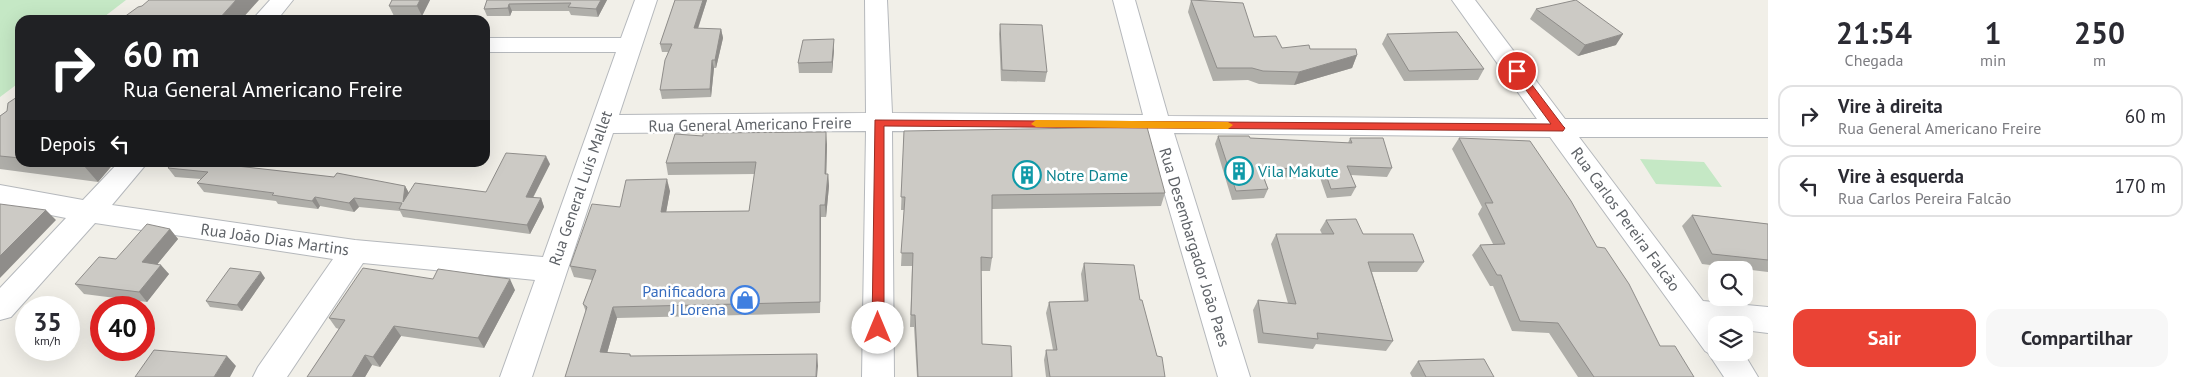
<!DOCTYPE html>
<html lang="pt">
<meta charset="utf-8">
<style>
:root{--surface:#fff;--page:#f7f7f7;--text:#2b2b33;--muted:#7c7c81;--line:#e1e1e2;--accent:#ea4335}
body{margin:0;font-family:"PT Sans",sans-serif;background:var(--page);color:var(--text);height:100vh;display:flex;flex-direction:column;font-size:19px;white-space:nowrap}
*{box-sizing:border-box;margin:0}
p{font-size:16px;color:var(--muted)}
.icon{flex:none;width:28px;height:28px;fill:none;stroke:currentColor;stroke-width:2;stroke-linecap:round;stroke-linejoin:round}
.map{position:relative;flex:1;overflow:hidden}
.details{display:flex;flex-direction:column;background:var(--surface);width:425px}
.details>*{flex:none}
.top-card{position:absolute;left:15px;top:15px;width:475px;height:152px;border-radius:15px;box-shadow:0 5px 20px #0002;background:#202124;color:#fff;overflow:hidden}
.tools{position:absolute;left:1708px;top:261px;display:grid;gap:10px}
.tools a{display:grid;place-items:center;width:45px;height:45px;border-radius:10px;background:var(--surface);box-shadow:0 5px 20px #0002;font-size:25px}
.speed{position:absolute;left:15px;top:296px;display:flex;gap:10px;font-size:25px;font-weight:700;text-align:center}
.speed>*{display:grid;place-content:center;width:65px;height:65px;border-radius:50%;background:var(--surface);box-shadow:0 5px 20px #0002;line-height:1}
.speed small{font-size:12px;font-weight:400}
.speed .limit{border:8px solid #d22;background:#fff;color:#111}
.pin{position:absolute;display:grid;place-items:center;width:42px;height:42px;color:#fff;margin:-21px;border:2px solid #fff;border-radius:50%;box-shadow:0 1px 5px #0007}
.me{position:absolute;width:55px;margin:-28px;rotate:0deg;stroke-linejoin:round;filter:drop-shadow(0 0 4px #0008)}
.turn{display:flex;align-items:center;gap:18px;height:105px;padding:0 25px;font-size:22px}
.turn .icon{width:65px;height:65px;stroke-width:2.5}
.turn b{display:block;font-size:35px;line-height:42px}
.then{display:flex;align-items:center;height:48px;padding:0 25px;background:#0003;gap:10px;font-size:19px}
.eta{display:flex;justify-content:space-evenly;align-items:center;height:85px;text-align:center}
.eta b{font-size:30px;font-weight:600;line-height:35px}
.button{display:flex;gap:10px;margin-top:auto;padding:10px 25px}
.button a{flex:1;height:58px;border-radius:15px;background:var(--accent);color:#fff;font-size:20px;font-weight:600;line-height:58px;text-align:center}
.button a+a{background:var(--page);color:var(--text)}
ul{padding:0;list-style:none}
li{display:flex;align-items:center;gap:15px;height:62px;margin:0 10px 8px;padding:0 15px;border:2px solid var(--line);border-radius:15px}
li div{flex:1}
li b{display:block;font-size:19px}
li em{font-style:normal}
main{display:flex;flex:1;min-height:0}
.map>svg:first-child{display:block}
</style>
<main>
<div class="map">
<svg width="1768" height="377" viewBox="0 0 1768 377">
<rect width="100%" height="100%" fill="#f1efe8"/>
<path fill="#c5e8c5" d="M0,0H126L100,20H20V82L0,97Z
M1640,159L1704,162L1722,187L1656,184Z"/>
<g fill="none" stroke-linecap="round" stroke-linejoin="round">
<defs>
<path id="minor" d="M270,0H293L277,20H252Z
M635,0H657L619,115L866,113L865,0H887L892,113L1143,115L1113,0H1135L1168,116L1537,119L1452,0H1475L1565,119H1768V137H1579L1703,301L1768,307V333L1744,330V325H1716V352H1743L1758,377H1724L1708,353L1705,351L1550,137L1174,133L1250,377H1218L1147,133L892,131L894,377H862L866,131L613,133L532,377H500L535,280L363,263L287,377H253L258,367L333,259L95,223L11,317L0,320V288L66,218L0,205V185L83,200L119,162H148L112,205L355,240L543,257L616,52H485V38H621Z"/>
</defs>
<use href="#minor" stroke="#b5b8bc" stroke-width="2"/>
<use href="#minor" fill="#fff" fill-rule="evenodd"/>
</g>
<path fill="#afaea9" d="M392,0H430L422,16H394L389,6Z
M487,0H607L598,17L571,15L569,11H512L510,16H487L484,9Z
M675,0H707L698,29H721L723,38L716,68H714L711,97L662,99L660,90L668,52H662L660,44Z
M1191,0L1254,37L1282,48L1310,49L1357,55L1352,68L1294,85L1259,84L1248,80L1213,81L1188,12Z
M1536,9L1616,45L1578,56L1530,19Z
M1000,24L1047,72L1045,82L1001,81L999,34Z
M1387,34L1484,69L1478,80L1404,81L1382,44Z
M834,50L832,73H799L798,63Z
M20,95V162H115L98,182L0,169V116L7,111Z
M904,131L1165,193L1161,206L992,209V258L990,271H981L982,344L1012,377H917L914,327H910L912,266H901L904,210H901Z
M1218,136L1250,138L1348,143L1350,138L1392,168L1387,177L1351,175L1356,187L1351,196L1327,198L1320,178L1264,177L1268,189L1264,198L1232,200L1215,144Z
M1459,138L1597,247L1660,346L1694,377H1578L1549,333L1512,331L1493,286H1490L1472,255L1480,245L1493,244L1478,214L1482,207L1452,149Z
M827,144L826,174H828L829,186L826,217H821L820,313L617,318L607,353L630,354L631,356L818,366L565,377L586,312L583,304L592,280L574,277L570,266L620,207L670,191L666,212L749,211L755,174L668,175L666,163Z
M550,164L533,198H541L544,207L530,234L403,217L400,211L359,207L354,212L320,206L318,209L278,204L276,201L204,192L197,183L201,179L175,177L168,168L230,165L405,186L409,193L486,192Z
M1692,215L1768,224V272L1702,264L1682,226Z
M1326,220L1363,234L1424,262L1417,272H1372L1393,341L1386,351L1316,344L1313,349L1258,343L1253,310L1258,300L1288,303L1271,244L1276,234H1322L1320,230Z
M170,229L178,239L157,264L169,274L147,302L84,294L75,284L116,259Z
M1084,263L1140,300L1157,356L1165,377H1046L1044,360L1046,350H1053L1046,313L1049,302L1084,301L1081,274Z
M265,278L242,311L210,307L206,301Z
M515,290L484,348L401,336L380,367L372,365L365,377H307L339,329L336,328L329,318Z
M1418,361L1494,377H1412L1410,373Z"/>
<path fill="#8f8d8a" d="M236,0H259L241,20H218Z
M420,0H430L422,16L417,6Z
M601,0H607L598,17L596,9Z
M703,0H707L695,37L694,28Z
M509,4L512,11L510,16L508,8Z
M721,29L723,38L716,68L715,60Z
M1623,34L1616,45L1578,56L1585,45Z
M834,39V50L832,73V62Z
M1357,55L1352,68L1294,85L1299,72Z
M712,60L714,68L711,97L710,89Z
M826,132L827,144L826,186L825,174Z
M546,156L550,164L529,205L526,197Z
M88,162H115L98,182L84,166Z
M220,162H232L225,173L219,164Z
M828,174L829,186L826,217L825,205Z
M667,179L670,191L664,224L661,212Z
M405,186L410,195L408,210L403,202Z
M315,197L320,206L318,209L312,201Z
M354,198L359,207L354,212L349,203Z
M541,198L544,207L530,234L527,225Z
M820,205L821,217L820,313Z
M46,210L56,220L0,278V256Z
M170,229L178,239L151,272L142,262Z
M161,265L169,274L147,302L139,292Z
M261,272L265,278L242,311L237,305Z
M510,279L515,290L484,348L478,338Z
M613,307L617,318L604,364L600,352Z
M394,326L401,336L380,367L373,357Z
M817,354L818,366L817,377H816Z
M365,355L372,365L365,377H352Z
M227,356L236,366L230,377H214Z"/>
<path fill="#cccac5" stroke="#8f8d8a" d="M149,0H236L218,20H120L138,7L142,6Z
M392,0H420L417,6H389Z
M487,0H601L596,9L568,7L571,3L509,4L508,8L484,9Z
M675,0H703L694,28L721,29L715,60H712L710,89L660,90L665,60L672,44H660Z
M1191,0L1243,3L1254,37L1276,36L1282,48L1309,45L1310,49H1356L1357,55L1299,72L1263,71L1252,68H1217Z
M1576,0L1623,34L1585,45L1536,9Z
M1000,24L1042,25L1047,72L1002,70Z
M1457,32L1484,69L1409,71L1387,34Z
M834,39L832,62L798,63L803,40Z
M20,95V158L0,156V116L7,111L8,103Z
M1147,127L1165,193L992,195V258L981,257L982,344L1011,346L1012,377H918L915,315H911L913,253H901L905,197H901L904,131Z
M826,132L825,174H828L825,205H820V302L613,307L600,352L630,354V356L817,354L816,377H565L587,307L583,304L596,270L570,266L592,204L620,207L626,180L667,179L661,212L749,211L756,162L666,163L675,134L703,136V133Z
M1218,136H1249L1250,138L1352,143L1350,138H1383L1392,168L1347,166L1356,187L1331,189L1324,169L1260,168L1268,189L1236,191Z
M1459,138L1530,141L1571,201L1597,247L1605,248L1629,284L1660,346H1675L1694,377H1594L1558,323L1520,321L1501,275H1497L1480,245L1505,244L1485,203H1493Z
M506,153L546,156L526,197L541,198L527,225L399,209L402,203L354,198L349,203L315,197L312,201L272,195L274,193L197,183L208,172L168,168L173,162H220L219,164L334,177L337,173L405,186L403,202L415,183L486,192Z
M54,162H88L84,166Z
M0,204L46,210L0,256Z
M1692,215L1768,224V260L1712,254Z
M1356,219L1363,234H1413L1424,262H1368L1393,341L1317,333L1318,339L1263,333L1258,300L1296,304L1276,234H1334L1326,220Z
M147,224L170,229L142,262L161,265L139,292L75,284L99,257L116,259Z
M1084,263L1134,265L1140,300H1142L1157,356L1162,357L1165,377H1050L1046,350H1057L1049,302L1088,301Z
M230,268L261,272L237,305L206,301Z
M363,268L433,279L438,269L510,279L478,338L394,326L373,357L365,355L352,377H307L345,320L329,318Z
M154,350L227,356L214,377H135Z
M1484,359L1494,377H1426L1418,361Z"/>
<path fill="#ea4335" stroke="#982c22" d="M1517,68L1520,69L1563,126L1565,128L1563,131L884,126V328L883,331L878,333L873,331L872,328L875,120L1551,124L1512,71Z"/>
<path fill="#f59e0b" d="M1036,120L1228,122L1233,125L1228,129L1036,127L1031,124Z"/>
<defs>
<symbol id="building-ring" viewBox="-11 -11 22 22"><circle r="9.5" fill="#fff" stroke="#0f9aa8" stroke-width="1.5"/><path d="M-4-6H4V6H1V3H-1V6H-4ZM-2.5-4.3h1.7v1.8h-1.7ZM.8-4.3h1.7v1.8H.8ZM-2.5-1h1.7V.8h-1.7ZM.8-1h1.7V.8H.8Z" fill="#0f9aa8"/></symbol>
<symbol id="shop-ring" viewBox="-11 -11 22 22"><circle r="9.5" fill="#fff" stroke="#3f7fe0" stroke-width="1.5"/><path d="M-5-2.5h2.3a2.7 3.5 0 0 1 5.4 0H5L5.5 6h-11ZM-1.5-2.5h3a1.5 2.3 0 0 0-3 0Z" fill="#3f7fe0"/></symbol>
</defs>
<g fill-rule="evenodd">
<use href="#building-ring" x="1223" y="155" width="32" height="32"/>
<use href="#building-ring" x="1011" y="159" width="32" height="32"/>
<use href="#shop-ring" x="729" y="284" width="32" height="32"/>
</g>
<g text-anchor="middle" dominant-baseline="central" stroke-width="5" stroke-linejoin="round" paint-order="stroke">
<g font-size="16" fill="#5f6368" stroke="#fff">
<text transform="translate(750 124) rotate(-1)">Rua General Americano Freire</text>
<text transform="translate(580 188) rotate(-71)">Rua General Luís Mallet</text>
<text transform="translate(1626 219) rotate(54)">Rua Carlos Pereira Falcão</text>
<text transform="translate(275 239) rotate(8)">Rua João Dias Martins</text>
<text transform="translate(1195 247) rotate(73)">Rua Desembargador João Paes</text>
</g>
<g font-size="16" fill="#0d838f" stroke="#fff" text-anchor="start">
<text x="1258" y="171">Vila Makute</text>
<text x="1046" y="175">Notre Dame</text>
</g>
<g font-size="16" fill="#366cbe" stroke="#fff" text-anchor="end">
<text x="726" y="291">Panificadora<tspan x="726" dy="18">J Lorena</tspan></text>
</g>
</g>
</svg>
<div class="tools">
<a><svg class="icon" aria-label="search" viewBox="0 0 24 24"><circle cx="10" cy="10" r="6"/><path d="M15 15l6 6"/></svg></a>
<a><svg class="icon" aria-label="layers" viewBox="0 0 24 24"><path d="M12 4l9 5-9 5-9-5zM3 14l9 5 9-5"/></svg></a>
</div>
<div class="speed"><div>35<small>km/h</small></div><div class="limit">40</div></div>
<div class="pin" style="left:1517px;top:71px;background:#d93025"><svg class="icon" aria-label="arrive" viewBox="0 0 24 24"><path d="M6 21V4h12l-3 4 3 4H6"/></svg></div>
<svg class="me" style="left:878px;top:328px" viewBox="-20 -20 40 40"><circle r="19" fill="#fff"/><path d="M0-13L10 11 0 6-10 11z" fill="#ea4335"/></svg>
<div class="top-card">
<div class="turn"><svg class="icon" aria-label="right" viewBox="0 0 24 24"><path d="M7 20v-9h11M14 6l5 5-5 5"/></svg><div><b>60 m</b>Rua General Americano Freire</div></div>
<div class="then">Depois<svg class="icon" aria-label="left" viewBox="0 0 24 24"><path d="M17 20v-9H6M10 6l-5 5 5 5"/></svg></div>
</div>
</div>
<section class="details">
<div class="eta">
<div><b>21:54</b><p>Chegada</p></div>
<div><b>1</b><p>min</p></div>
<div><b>250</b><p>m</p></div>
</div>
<ul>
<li><svg class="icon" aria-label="right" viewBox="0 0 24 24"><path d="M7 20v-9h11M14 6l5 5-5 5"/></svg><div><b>Vire à direita</b><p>Rua General Americano Freire</p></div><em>60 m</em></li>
<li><svg class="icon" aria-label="left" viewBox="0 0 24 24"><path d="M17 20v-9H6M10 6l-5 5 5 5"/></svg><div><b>Vire à esquerda</b><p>Rua Carlos Pereira Falcão</p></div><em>170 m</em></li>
</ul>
<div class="button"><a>Sair</a><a>Compartilhar</a></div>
</section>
</main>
